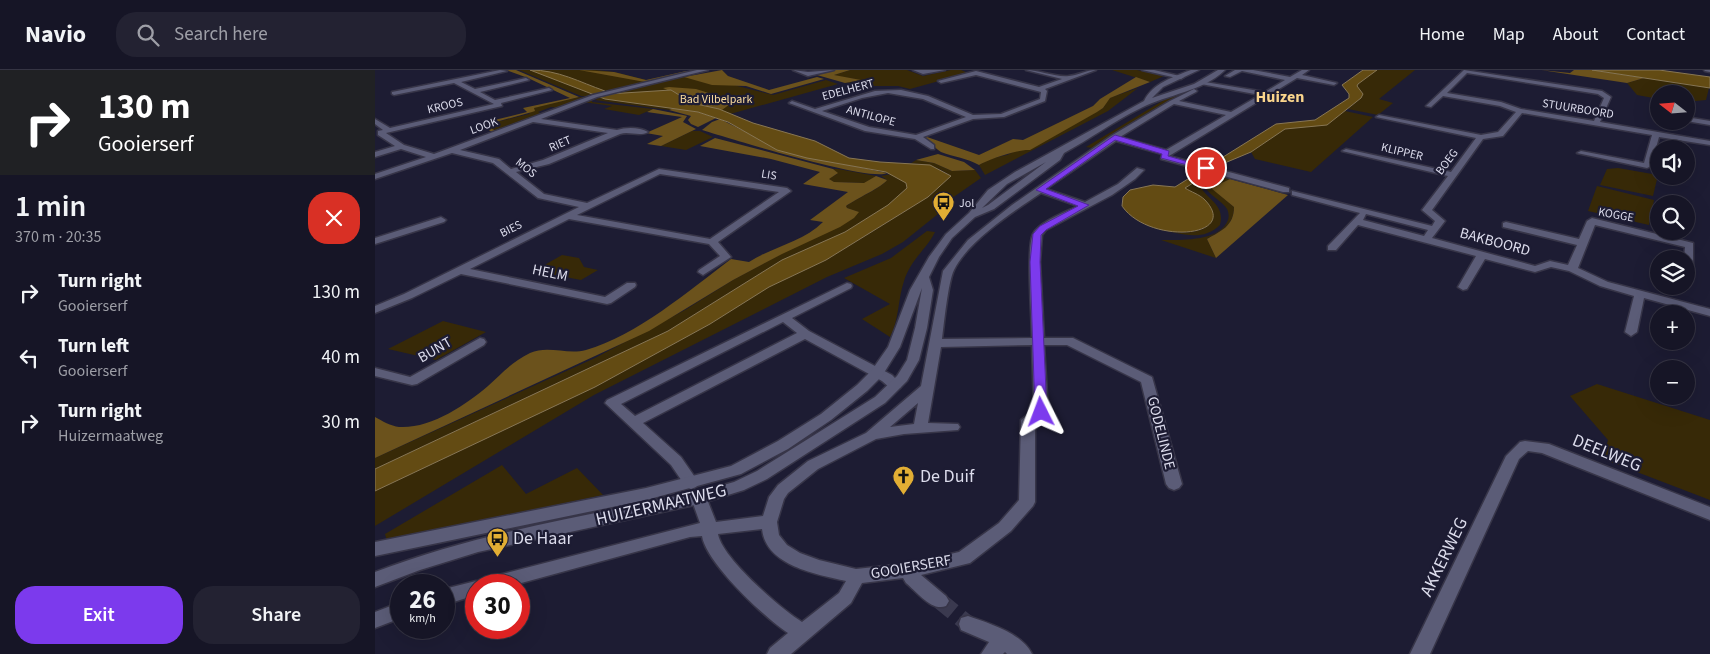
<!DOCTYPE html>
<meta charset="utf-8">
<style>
:root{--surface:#161526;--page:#232232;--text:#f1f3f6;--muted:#9e9fa7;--line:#353443;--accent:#7c3aed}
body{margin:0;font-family:"Source Sans 3",sans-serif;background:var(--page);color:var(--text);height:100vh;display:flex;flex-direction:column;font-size:19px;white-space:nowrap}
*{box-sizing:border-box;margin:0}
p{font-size:16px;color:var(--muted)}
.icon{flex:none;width:28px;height:28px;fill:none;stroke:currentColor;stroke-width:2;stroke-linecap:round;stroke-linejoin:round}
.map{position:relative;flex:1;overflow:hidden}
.sheet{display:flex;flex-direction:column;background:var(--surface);width:375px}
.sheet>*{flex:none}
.top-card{background:#202124;color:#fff;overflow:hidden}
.needle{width:32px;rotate:287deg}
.controls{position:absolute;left:1275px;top:15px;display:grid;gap:10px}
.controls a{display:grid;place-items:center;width:45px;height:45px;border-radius:50%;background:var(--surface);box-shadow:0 5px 20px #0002,0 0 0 1px var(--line);font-size:25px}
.speed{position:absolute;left:15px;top:504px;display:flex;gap:10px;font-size:25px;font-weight:700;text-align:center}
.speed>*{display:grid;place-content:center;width:65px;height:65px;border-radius:50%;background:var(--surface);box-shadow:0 5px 20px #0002,0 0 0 1px var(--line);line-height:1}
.speed small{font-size:12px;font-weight:400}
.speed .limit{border:8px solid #d22;background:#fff;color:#111}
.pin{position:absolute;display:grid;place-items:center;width:42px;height:42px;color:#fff;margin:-21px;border:2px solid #fff;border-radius:50%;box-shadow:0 1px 5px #0007}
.me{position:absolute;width:55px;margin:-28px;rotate:357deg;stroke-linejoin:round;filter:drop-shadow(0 0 4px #0008)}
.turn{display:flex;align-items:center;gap:18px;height:105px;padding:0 15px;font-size:22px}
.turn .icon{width:65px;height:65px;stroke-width:2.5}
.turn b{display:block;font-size:35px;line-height:42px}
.round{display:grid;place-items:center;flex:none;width:52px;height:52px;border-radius:20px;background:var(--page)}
.summary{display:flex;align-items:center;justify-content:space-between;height:85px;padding:0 15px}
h1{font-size:30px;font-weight:600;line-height:38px}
.action{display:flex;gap:10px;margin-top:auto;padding:10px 15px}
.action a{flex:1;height:58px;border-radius:20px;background:var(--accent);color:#fff;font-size:20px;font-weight:600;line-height:58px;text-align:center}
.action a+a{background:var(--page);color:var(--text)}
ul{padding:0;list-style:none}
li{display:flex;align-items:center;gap:15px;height:65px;padding:0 15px}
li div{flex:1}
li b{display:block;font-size:19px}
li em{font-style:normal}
header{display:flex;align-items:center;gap:30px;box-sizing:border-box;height:70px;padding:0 25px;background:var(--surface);border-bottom:1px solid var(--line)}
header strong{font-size:24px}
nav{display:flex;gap:28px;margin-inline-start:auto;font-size:18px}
.search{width:350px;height:45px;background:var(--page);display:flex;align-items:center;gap:12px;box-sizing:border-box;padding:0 18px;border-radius:20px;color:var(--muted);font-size:19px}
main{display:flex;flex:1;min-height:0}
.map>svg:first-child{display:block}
</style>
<header>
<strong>Navio</strong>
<div class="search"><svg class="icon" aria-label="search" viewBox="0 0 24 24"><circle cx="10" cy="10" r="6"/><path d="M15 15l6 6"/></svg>Search here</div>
<nav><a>Home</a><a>Map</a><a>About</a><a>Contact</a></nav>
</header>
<main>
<section class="sheet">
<div class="top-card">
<div class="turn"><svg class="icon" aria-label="right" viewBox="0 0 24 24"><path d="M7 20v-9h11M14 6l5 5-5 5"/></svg><div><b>130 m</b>Gooierserf</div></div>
</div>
<div class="summary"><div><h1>1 min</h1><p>370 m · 20:35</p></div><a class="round" style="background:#d93025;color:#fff"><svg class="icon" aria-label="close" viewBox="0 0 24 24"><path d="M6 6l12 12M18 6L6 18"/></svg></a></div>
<ul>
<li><svg class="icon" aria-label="right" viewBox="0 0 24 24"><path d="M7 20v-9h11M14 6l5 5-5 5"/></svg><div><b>Turn right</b><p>Gooierserf</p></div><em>130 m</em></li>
<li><svg class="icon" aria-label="left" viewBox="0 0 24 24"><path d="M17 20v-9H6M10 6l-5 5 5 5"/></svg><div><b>Turn left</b><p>Gooierserf</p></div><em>40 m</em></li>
<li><svg class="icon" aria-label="right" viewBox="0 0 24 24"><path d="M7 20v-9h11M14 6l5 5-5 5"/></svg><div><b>Turn right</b><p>Huizermaatweg</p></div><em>30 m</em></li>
</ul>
<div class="action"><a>Exit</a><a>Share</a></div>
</section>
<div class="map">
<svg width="1335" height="584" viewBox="0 0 1335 584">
<rect width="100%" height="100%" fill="#1d1c33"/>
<path fill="#372907" d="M144,0H221L239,2L279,12L316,4L398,25L451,10L463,14L341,48C328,44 307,34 294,40L220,30L223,28L206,26Z
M475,0H532L548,6L576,0H586L593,3L535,19L523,16H496L470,13L485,11C476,7 468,8 459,5Z
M737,0H762L789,6L775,12Z
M1002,0H1040L1004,29L1018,33L1003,45L973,39L986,28L988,24L982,16L983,14Z
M1269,8L1334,18L1331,30L1311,32V24H1284V29L1262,25L1252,13Z
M763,18L733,41L610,105L604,95L614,89L632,85L710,48L728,38L734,28Z
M809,21L814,22L784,36L717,78L711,77L789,30Z
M204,27H212L183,38L176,37L163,42L168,44L121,61L109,55L154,44L158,38Z
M217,29V32L278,39L264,45L229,39L237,36L208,32Z
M970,41L998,47L936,102L880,89L876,82L910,59L954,53Z
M317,61H325L338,67L311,80L286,76Z
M541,90L559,93L577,101L600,100L606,108L570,133L563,144L528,172L507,184L452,207L219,325L0,456V421L220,317L335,254L394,217L451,190L497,162L553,127L576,106C562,97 552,93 535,94Z
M1243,98L1283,105L1278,126L1225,115L1232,99Z
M458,99H463L501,106L490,113L459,112L453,109L462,104Z
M516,104L531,113L532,118L513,135L470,162L407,190L293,261L0,399V388L220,288L310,240L358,210L483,142L472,138L471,136C481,129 506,118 512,110L506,106Z
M833,104L841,106L826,115V118C835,131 850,136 845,155C830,169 815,166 796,162C810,163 827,164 836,152C834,130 829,127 809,118Z
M844,107L855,109L837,118L859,137C859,156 846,160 832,169L841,188L786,170C804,170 845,172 853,150C854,147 854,143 852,139C846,130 835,126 830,117Z
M1222,116L1279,130L1274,155L1213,141Z
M552,161L560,162C551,180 536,189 529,211C523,228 524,251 515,267L487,249L515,234L469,208L516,188Z
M187,185L204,188L209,197L223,200L206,210L159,201Z
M68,251L111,262L61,290L13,279Z
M1222,314L1335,350V430L1228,389L1233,370L1195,326Z
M127,395L151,424L202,398L228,425L12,471L10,464Z"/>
<path fill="#6b521c" d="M131,0H141L204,27L159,38L160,41L157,42L110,55L121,61L117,62L103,54L152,42L148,38L195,28L153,8Z
M204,0L239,2L271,10L311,1L315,2L270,12Z
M347,0L353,6L394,20L442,7L449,9L396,24L371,16L337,15L309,7Z
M459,0H475L459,5L486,10L470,13L442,5Z
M1166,0L1195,3L1199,0H1217L1269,8L1252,13Z
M761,7L775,12L735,28L728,38L722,42L655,80C644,79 614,89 604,95C592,88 579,87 566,82C559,78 556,71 547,68L552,67L604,85L638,69L648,70L718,36L725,29Z
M294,17L321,19L359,31L347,40C337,37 326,36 316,32C305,28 297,22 288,18Z
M299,38L323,42L341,48L323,57L316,54L313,50L316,46L294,40Z
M278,39L308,45L312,46L308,52L321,59L286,76L272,74L288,66L271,63L307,47L272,42Z
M345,49L410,82L512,103C495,112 353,68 327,60L337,52Z
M340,68L458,99L463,103L454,109L459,112L489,113L501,106L512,110C509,116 479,130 471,136L472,138L484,142L479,148L465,157L407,184L358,210L274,261L0,388V347C7,351 16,356 24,357C55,359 91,335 113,316C126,304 138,291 155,283C173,275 192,285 211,280C261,266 315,220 356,189L374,192C397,177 428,172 448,152L435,150L473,122L428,114L445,102L396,89L325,76Z
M563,84L589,92L600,100L577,101L559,93L541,90Z
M855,109L913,125L841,188L832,169C846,161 859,156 859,137L836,118Z"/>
<path fill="#634b13" stroke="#877654" d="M155,0C184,0 204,12 230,21L229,22L233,24L296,20L317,33L344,39L378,53L440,71L474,88L505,92L555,95L576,106L553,127L451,190L394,217L335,254L220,317L0,421V399L293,261L407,190L470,162L513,135L532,118L531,113L511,102L432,88L402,80L353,52L323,42L230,29Z
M988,0H1002L983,14L982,16L988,24L986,28L952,55L910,59L876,82L852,92L810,118C816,122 824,124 830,130C866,168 774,175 747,136L748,127L755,120L778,115L800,117L901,54L940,50L974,28V24L967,15Z
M1217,0H1284L1335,7V18Z"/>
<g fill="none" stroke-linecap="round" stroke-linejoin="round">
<path stroke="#3a394f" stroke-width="17" stroke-dasharray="17 9" stroke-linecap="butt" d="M565,531L593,554"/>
<defs>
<path id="minor" d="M125,0L132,1L86,12L100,19L151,8L154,10L105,22L120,30L174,18L177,20L126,33L127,36L11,63L29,75L59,84L218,25L322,0H333L222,27L166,49L242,60C251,57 265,57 273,62C265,67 254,61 245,64L174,94L141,102L169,124L212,133L284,99L412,118L416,121L343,172L356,187L328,205L323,202L324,200L345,186L334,174L194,149L95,199L230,227L252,213H260L261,215L260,217L236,233L232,234L86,204L37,228L0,243V236L29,224L204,137L163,128L118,93L77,83L0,109V104L51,87L26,79L0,87V82L20,76L3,65V61L8,60L0,54V49L15,58L119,34L79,13L19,25L17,24V22ZM158,52L233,63L168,90L136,99L124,89L85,80ZM285,104L404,122L335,169L202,145Z
M418,0L433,2L459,0L433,6Z
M538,0H570L548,4Z
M651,0C664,0 683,8 694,6C704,5 711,0 721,0L670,19L672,21L670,31L629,47L598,49L548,67L559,75V79H556L540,69L490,61L414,33L417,31L440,39L500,21L526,20L553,26L598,45L626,44L665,29L666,22L601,5L566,13L563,11L601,1L664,17L687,9ZM513,23L548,29L591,47L541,65L494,57L447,41L487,28Z
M767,0H779L809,7L806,9Z
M860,0H878L915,7L927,0H934L927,5L962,13L959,15L922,8L794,86L914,118V122H908L786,89L787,84L741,71L671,119L710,132L743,114L762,98L769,100L760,109L737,125L671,160L667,165L665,192L669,268H698L777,307L807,414L804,418L799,420L794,418L791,414L766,312L692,275H669L673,342L660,352V432L658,436L636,461L595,493L546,505L571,526L574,531L571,536C557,542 542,522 531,513L528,508L487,513L476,533L416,584H392L395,578L413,563C390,548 331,493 327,466L315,467L139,515H101V525L69,535V519L101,511L105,512L112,508L325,453L316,428L318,424L324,422L330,424L341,452L388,446L394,427L403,415L433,391L491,363L546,316L568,201L593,170L637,135L736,66L795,31L819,19L822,21L821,22L804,31L856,42L885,25L826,14L824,11L890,22L910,10L867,1L855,7L850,6ZM799,34L851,45L791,80L745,67ZM666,123L703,136C691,142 664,152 658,164C651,178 657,249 657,268L567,269C569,254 573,212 579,200C593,171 639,141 666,123ZM657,275L659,340L646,350L644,430L624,453L584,482L537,493L481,499L444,490L425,483L412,475L404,465L402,452L409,429L413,423L443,399L501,369L529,364L583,360L585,357L583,354L553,353L566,277ZM543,333L539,354L515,357ZM387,459C391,496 441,504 471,511L464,523L427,552C406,539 347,488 343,464Z
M1089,0L1227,21L1236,27L1225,52L1335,71V75L1284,67L1276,96L1272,98L1202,83L1206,81L1269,93L1277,65L1147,43L1128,66L1108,69L1057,140L1070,151L1057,168L1160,196L1175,191L1193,195L1202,175L1128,157V153L1131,152L1204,169L1212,151L1217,148L1318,173V200L1313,203H1311V189H1309L1310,177L1220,155L1203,198L1233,212L1335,239V246L1269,228L1262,262L1256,266L1250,262L1259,226L1225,216L1194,201L1176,197L1160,202L1110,189L1092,219L1088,220L1083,217L1101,186L983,155L961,180H953V176L985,143L917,125V121L1057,156L1060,151L1047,140L1073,106L967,81L971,79L1076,102L1101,68L1001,47L1004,45L1106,65L1123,62L1141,42L1125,36L1068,26L1056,37L1051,36ZM1092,3L1223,24L1229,28L1219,51L1146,39L1126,32L1072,23ZM991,144L1053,160L1049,166L988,150Z
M1311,47L1335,51V55L1311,51Z
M66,147L71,150L69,152L0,174V168Z
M472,213L476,214L477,216L476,218L417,248L434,261L517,305L527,315L525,318H515L507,311L430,269L268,353L306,387L324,413L321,417L316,419L311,417L296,395L230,333L232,330ZM408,252L422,263L260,346L246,334Z
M105,268L109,269L111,272L109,275L42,314L37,315L0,306V298L35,307Z
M1150,371L1174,374L1335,437V450L1167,383L1153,381L1144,389L1055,584H1035L1131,386L1145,372Z
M26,532V548L0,558V542Z
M593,546C613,553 647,563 657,584H632L630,582L628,584H606L614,572L586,560L584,554L586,548Z"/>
<path id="secondary" d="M816,0H824L788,17L777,28L819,14L843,0H850C827,22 793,24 766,38C739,51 715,69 689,83L685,90L619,139L600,147L577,168L564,187L554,207L558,220L552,258L544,290L532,311L510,333L392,409L369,420L324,434L103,482L45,500L0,517V502C104,462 215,445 324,422L359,412L382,401L500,327L522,306L532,290L540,258L547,218L525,277L507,306L492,321L456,350L413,379L366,404L271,430L0,486V472L271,418L356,396L403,371L446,344L482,315L497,300L513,277L535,220L554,187L571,164L594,143L613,120L640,102L769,31C778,13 798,7 816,0ZM671,92L613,135L607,138L632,114Z
M1329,0H1335V2L1330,1Z"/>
</defs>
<use href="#minor" stroke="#373548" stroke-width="3"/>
<use href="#secondary" stroke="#373548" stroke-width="3"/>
<use href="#minor" fill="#5b5c77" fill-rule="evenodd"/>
<use href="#secondary" fill="#5b5c77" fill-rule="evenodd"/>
</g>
<path fill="#7c3aed" stroke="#51269a" d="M740,65L794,81L793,86L835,98L831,100L786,88L787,84L740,70L671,119L714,135L671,160L666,165L665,192L672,342L666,346L660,342L655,192L658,164L665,156L703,136L661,120Z"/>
<defs>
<symbol id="bus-pin" viewBox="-11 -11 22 30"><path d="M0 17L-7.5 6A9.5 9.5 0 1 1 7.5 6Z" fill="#e2ae34" stroke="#1d1c33"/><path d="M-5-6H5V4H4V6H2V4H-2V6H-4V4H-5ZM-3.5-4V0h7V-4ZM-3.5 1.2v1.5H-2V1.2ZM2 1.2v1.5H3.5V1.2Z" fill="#111"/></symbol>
<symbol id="church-pin" viewBox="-11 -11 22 30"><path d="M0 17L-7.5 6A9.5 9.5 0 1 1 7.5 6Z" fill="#e2ae34" stroke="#1d1c33"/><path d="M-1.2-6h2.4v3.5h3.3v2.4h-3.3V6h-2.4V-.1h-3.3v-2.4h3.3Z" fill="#111"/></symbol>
</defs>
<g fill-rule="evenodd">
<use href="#bus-pin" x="556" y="120" width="25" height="34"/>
<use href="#church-pin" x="516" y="394" width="25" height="34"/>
<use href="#bus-pin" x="110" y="456" width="25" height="34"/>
</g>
<g text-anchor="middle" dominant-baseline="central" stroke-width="4.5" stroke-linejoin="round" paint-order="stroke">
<g font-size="12" fill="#dcdcec" stroke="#1d1c33">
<text transform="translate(473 20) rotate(-15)">EDELHERT</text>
<text transform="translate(70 36) rotate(-13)">KROOS</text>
<text transform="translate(1203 39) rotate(9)">STUURBOORD</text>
<text transform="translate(496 46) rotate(15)">ANTILOPE</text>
<text transform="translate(109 56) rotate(-20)">LOOK</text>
<text transform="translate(185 74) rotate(-23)">RIET</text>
<text transform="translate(1027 82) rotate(13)">KLIPPER</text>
<text transform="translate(1072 92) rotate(-53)">BOEG</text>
<text transform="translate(151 98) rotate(39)">MOS</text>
<text transform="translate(394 105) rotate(9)">LIS</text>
<text transform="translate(1241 145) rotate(10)">KOGGE</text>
<text transform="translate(136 159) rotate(-26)">BIES</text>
</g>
<g font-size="12" fill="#fcdd9f" stroke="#1d1c33">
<text x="341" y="29">Bad Vilbelpark</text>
</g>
<g font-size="12" fill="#dcdcec" stroke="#1d1c33" text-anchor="start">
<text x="584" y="133">Jol</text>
</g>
<g font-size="15" fill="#dcdcec" stroke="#1d1c33">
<text transform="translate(1120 172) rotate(15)">BAKBOORD</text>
<text transform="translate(175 203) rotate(12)">HELM</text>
<text transform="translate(60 280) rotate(-30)">BUNT</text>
<text transform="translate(786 363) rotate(76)">GODELINDE</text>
<text transform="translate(536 497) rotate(-10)">GOOIERSERF</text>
</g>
<g font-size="16" font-weight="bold" fill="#fad58c" stroke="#1d1c33">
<text x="905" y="27">Huizen</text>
</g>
<g font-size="18" fill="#dcdcec" stroke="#1d1c33">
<text transform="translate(1232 383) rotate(22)">DEELWEG</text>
<text transform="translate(286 435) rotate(-13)">HUIZERMAATWEG</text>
<text transform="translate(1069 487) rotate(-64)">AKKERWEG</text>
</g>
<g font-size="18" fill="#dcdcec" stroke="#1d1c33" text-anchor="start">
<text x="545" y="406">De Duif</text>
<text x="138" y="468">De Haar</text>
</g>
</g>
</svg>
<div class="controls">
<a><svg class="needle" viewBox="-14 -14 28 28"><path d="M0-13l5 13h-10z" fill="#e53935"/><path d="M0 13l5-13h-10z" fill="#9e9fa7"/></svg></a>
<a><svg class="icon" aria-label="sound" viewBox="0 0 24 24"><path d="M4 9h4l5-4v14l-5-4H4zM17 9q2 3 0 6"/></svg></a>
<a><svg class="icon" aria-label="search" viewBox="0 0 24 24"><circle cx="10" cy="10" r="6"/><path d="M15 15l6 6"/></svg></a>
<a><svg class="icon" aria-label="layers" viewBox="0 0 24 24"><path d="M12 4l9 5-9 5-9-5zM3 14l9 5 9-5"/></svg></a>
<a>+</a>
<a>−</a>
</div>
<div class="speed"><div>26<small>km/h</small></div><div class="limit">30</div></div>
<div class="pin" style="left:831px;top:98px;background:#d93025"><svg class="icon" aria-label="arrive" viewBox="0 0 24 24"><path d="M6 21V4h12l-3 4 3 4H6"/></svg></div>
<svg class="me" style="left:666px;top:342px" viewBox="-20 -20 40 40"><path d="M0-17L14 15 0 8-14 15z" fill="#7c3aed" stroke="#fff" stroke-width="4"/></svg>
</div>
</main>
